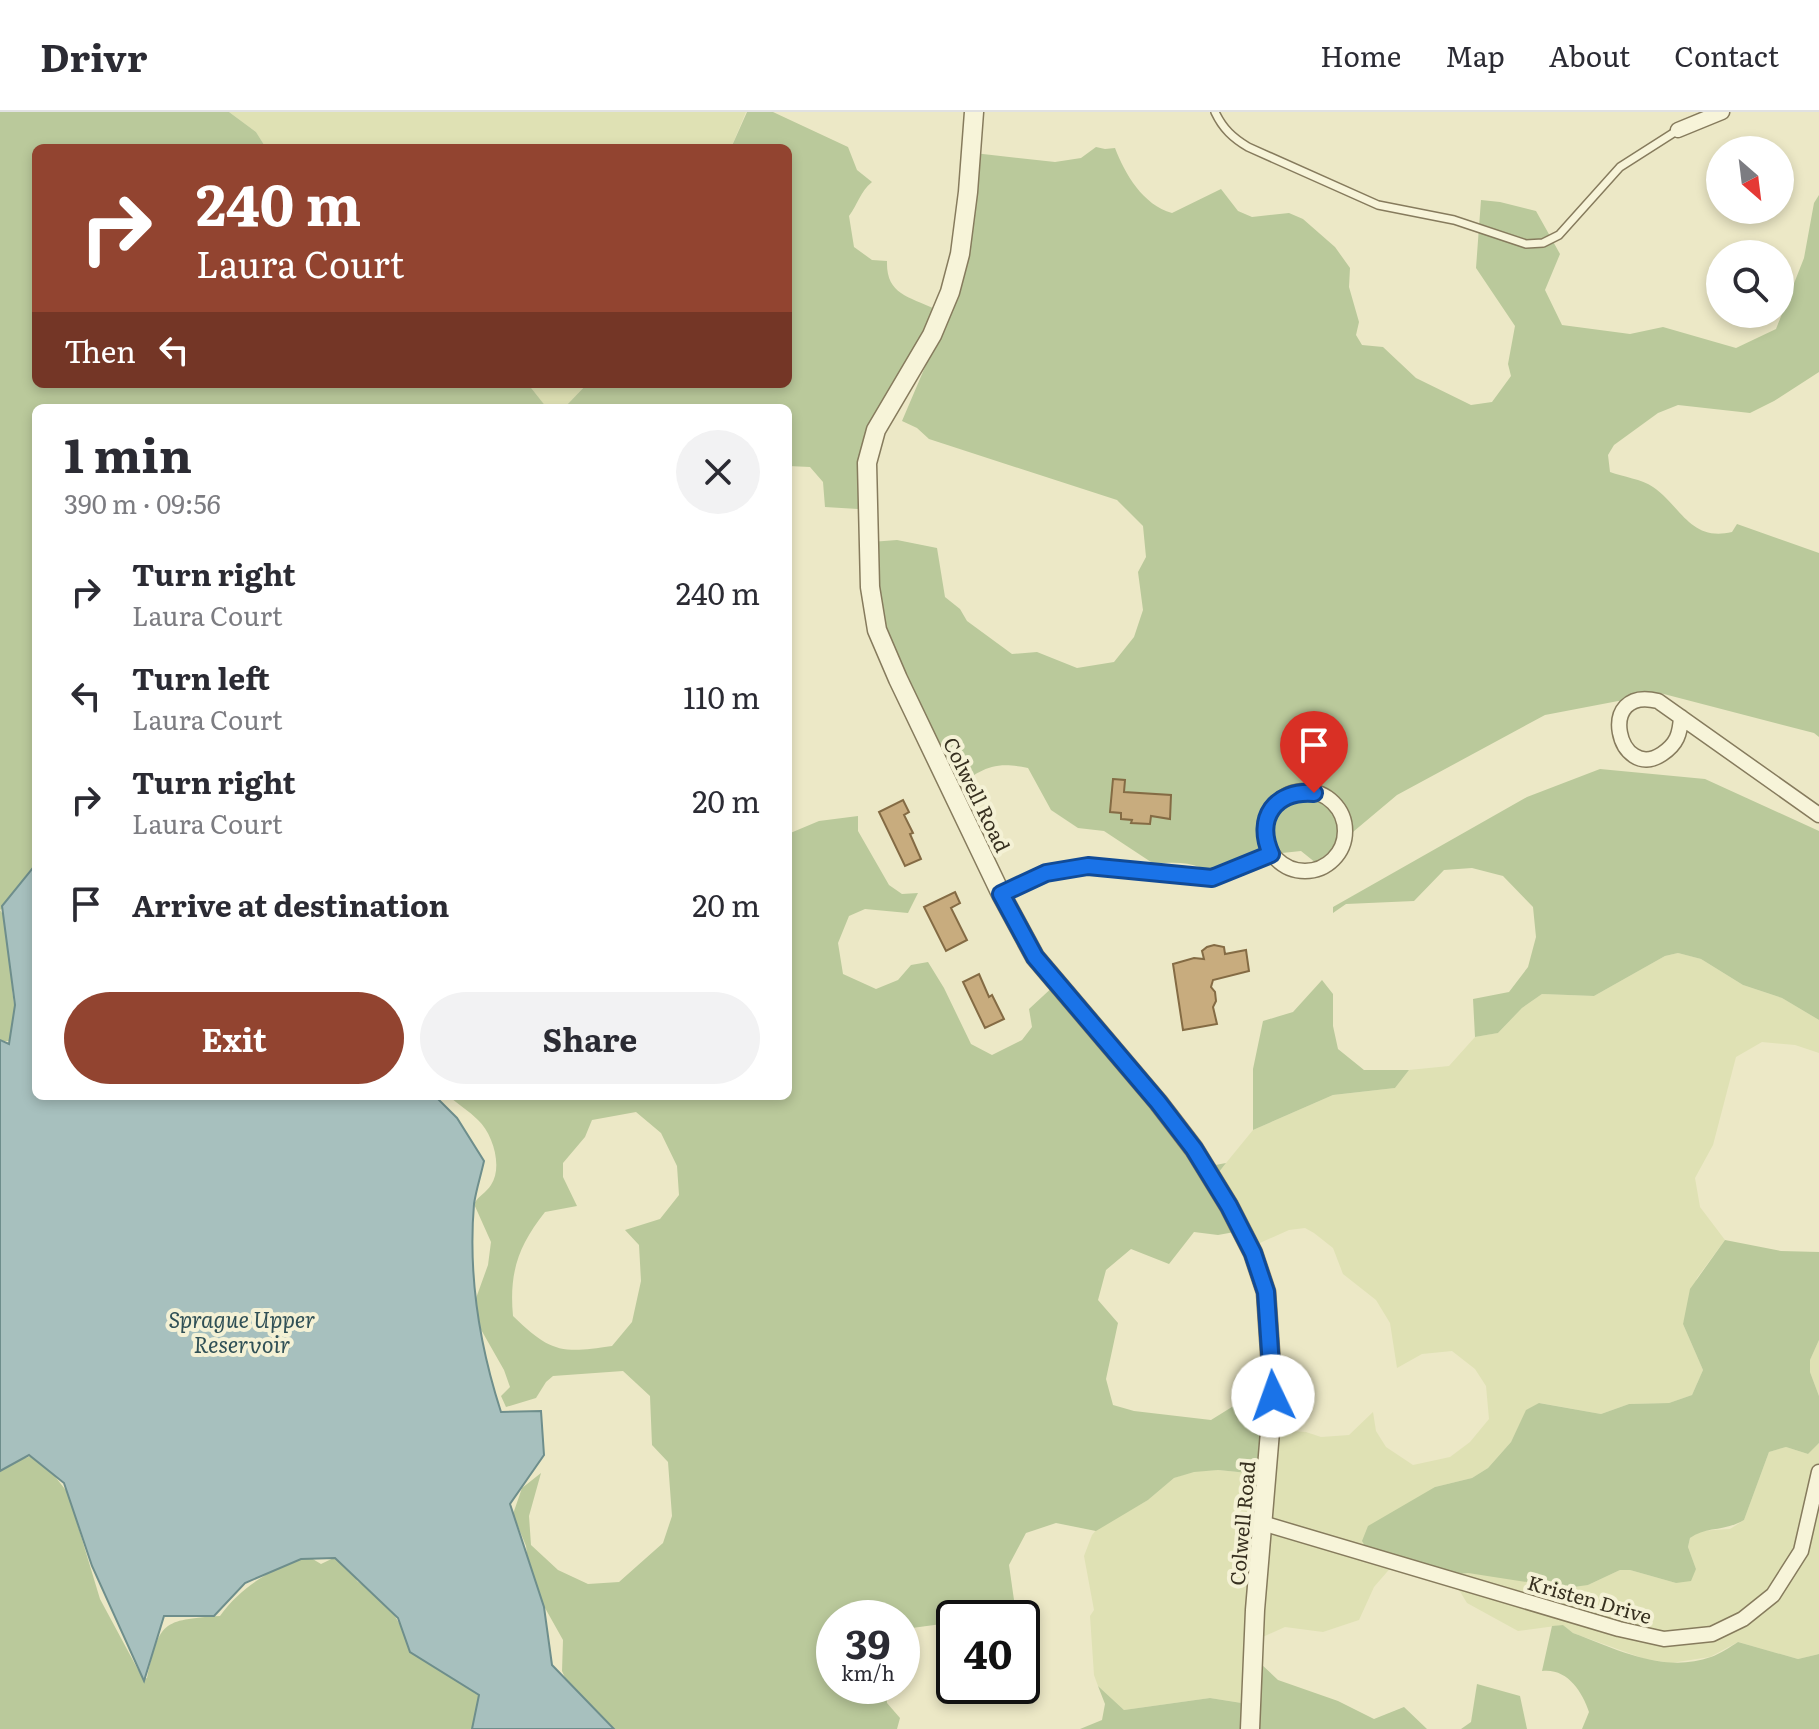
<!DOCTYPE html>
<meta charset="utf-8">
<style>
:root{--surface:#fff;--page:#f2f2f3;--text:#2b2b33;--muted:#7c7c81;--line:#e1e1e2;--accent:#924430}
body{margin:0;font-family:Literata,serif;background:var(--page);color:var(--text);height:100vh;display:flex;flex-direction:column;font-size:30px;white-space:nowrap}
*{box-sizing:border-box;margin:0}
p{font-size:26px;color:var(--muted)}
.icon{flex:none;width:44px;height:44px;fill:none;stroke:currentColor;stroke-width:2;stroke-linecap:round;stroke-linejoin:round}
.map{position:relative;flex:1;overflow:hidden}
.side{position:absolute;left:32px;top:292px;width:760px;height:696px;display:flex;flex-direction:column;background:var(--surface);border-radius:12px;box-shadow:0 4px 12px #0003}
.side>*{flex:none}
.hud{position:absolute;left:32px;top:32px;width:760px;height:244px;border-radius:12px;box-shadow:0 4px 12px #0003;background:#924430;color:#fff;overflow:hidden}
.needle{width:52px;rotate:152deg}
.buttons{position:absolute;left:1706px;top:24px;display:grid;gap:16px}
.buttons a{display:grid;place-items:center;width:88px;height:88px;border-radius:50%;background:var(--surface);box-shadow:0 4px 12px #0003;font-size:40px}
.speed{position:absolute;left:816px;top:1488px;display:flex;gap:16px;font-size:40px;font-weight:700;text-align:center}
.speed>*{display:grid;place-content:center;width:104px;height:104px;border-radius:50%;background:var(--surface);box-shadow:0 4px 12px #0003;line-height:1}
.speed small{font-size:20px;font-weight:400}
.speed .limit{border:4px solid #111;border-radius:12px;background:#fff;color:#111}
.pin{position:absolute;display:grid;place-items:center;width:68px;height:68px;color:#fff;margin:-82px -34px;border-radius:50% 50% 50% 0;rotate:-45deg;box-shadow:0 0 8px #0007}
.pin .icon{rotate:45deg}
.me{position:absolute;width:88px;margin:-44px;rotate:357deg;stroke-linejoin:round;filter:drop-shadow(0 0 6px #0008)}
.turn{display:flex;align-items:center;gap:28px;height:168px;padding:0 32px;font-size:36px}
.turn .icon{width:104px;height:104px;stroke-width:2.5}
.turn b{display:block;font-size:56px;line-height:68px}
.then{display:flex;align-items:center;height:76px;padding:0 32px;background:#0003;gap:16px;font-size:30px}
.round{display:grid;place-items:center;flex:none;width:84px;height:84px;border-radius:42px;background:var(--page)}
.headline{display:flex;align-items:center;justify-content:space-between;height:136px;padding:0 32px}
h1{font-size:48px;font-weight:700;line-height:60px}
.action{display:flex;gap:16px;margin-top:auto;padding:16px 32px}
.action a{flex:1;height:92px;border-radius:48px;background:var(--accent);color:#fff;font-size:32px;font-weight:700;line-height:92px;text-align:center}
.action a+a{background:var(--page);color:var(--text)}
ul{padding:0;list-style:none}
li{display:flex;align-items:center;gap:24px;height:104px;padding:0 32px}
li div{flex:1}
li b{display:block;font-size:30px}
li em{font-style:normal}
header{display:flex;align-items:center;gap:48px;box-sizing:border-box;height:112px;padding:0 40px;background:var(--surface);border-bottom:2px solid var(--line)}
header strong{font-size:38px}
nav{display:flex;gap:44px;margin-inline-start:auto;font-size:28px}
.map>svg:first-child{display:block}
</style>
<header>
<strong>Drivr</strong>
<nav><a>Home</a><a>Map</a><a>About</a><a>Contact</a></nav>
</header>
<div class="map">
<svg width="1819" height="1617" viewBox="0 0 1819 1617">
<rect width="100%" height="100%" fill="#ece8c6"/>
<path fill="#dfe1b4" d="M229,0H746L731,36H266L256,20Z
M528,272H587L564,296H547Z
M1678,841L1701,847L1743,873L1782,886L1819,908V941L1795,933L1762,930L1736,945L1713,1033L1695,1066L1700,1095L1725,1128L1697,1166L1683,1212L1703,1258L1692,1283L1669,1291L1629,1292L1601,1302L1540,1291L1527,1298L1511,1330L1488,1356L1472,1366L1435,1375L1393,1453L1374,1475L1359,1508L1323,1520L1285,1515L1256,1528L1249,1592L1210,1586L1124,1598L1098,1574L1094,1563L1090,1504L1094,1498L1084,1444L1092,1423L1098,1416L1148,1388L1174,1366L1194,1359L1218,1358L1268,1363L1277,1318L1306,1320L1321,1325L1349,1323L1373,1300L1376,1319L1386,1335L1413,1353L1450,1345L1470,1330L1489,1307L1486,1274L1475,1257L1452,1239L1422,1242L1397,1256L1390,1211L1376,1188L1343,1162L1333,1136L1314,1121L1305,1116L1289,1118L1251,1135L1215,1065L1226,1051L1253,1018L1333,983L1395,976L1409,958L1449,954L1475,925L1498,921L1522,896L1542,882L1594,884L1665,844Z
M1819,1228V1284L1810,1260V1248Z
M1819,1331V1542L1798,1547L1738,1530L1710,1545L1671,1551L1645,1547L1573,1521L1563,1513L1518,1519L1467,1491L1450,1463L1468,1461L1588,1473L1620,1458H1630L1676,1471L1696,1457L1688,1435L1690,1426L1699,1419L1730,1417L1744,1408L1769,1340L1786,1335L1808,1342Z"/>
<path fill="#bac99b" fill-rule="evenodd" d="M0,0H229L256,20L266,36H36V272H528L547,296H36V765L28,778L0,798L25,836C22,841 16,847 14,852C6,878 22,905 13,929H0Z
M747,0H773L848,35L857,58L872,70C860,80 858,92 849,104L854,135L872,148L887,149C886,182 908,184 935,197L920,236L867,324L858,352V397L825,395L823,370L810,355L788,354V296H564L587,272H788V36H731Z
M1096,35L1105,37L1115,36C1125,62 1143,93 1172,101L1221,77L1238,99L1252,105L1289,101L1303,107L1335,135L1350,156L1349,175L1359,210L1356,223L1362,233L1383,235L1416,266L1471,293L1492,290L1511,264L1508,252L1515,214L1476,156L1481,88L1500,90L1536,99L1560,142L1545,178L1562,213L1630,222L1663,215L1736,236L1776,217L1804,146L1814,91L1819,83V260L1774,289L1750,301L1678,293L1658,301L1614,333L1608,343L1610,360C1623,365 1642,367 1653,375C1681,394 1690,430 1732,420L1737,412L1819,441V625L1814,621L1660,581L1545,603L1397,683L1316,751L1301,739L1263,743L1230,769C1200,753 1187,748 1154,752L1104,719L1078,716L1051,698L1028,656C991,648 981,658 952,678L890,550L871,430L897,428L937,436L945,485L960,497L967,509L1012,542L1037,540L1077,556L1114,550L1134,525L1143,498L1138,460L1146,445L1143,414L1117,388L929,327L917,316L902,309L928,248L974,41L1055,50L1081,46Z
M1600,657L1705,667L1819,719V908L1782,886L1743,873L1701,847L1678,841L1665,844L1594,884L1542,882L1522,896L1498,921L1475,925L1473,887L1509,880L1528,855L1536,825L1533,795L1503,764L1472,756L1444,758L1414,789L1346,792L1333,801V795L1527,685Z
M858,704V719L889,773L902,782L918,781L908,801L865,797L849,804L838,831L843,862L876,877L898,868L911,853L928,850L944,876L971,932L992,943L1022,928L1032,915L1029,897L1056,872L1205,1055L1226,1051L1215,1065L1240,1119L1218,1123L1194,1120L1169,1152L1131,1137L1106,1158L1098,1188L1118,1211L1106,1267L1113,1293L1134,1299L1211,1308L1248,1285L1273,1288L1268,1363L1218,1358L1194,1360L1174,1366L1148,1388L1096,1419L1056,1411L1026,1421L1009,1453L1015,1495L1009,1506H954V1514L949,1511L912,1516L902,1529V1506H834V1574H886L887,1591L900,1606L897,1617H602L570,1577L562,1559L563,1528L531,1471L526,1434L513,1402L522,1376L541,1361L529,1404L531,1433L558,1458L588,1472L619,1470L663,1431L672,1404L668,1350L652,1333L650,1284L623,1259L553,1264L546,1270L536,1286L506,1295L501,1284L510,1275L504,1258L471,1200L488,1153L491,1130L474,1092C479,1083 486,1081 491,1073C503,1055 493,1022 478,1008C469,999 458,992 448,984H788V722L819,709ZM636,1000L661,1021L677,1054L679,1083L660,1107L625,1118L639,1133L641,1169L632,1210L612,1234C561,1242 550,1240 513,1204C509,1161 518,1134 545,1100L577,1094L563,1065V1051L585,1025L592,1008Z
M1322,868L1333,882V914L1338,937L1364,958H1409L1395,976L1333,983L1253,1018V957L1263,909L1293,900Z
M1725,1128L1781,1139L1819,1140V1228L1810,1248V1260L1819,1284V1331L1808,1342L1786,1335L1769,1340L1744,1408C1724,1420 1706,1414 1690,1426L1688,1435L1696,1457L1691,1469L1676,1471L1630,1458H1620L1588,1473L1566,1476L1468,1461L1450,1463L1368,1439L1362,1429L1368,1414L1435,1375L1472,1366L1488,1356L1511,1330L1526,1298L1539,1291L1601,1302L1629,1292L1669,1291L1692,1283L1703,1258L1683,1212L1690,1177Z
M32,1344L38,1350L46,1353L68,1381L100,1487L143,1567L147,1566C160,1510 161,1508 220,1504C242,1473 272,1458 306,1443L321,1452L346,1440L357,1469L386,1489L419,1545L467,1559L486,1589L475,1617H0V1353Z
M1563,1513L1573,1521C1616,1537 1664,1562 1711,1545C1720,1542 1730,1535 1738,1530L1798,1547L1819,1542V1617H1582L1589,1600C1582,1579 1567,1556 1542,1559L1552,1514Z
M1261,1552L1278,1568L1338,1589L1374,1607L1404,1595L1427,1617H1080L1102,1608L1105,1592L1098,1574L1124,1598L1210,1586L1248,1592Z
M1477,1572L1520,1584L1527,1617H1461L1471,1610Z"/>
<path fill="#a7c0be" stroke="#6e8e8c" stroke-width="2" d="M36,752V984H435L457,1006L484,1049C481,1063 476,1078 474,1092C468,1163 479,1232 501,1300L541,1299L544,1343L510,1392L544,1495L552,1553L614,1617H472L479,1583L410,1540L398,1506L335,1446L301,1447L245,1471L214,1504H164L144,1569L92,1454L64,1371L29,1343L0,1359V928L9,932L15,893L2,794Z"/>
<path fill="#c8ac7e" stroke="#846b44" stroke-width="2" d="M1113,667L1125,668L1124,680L1171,683L1170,707L1151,704L1150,712L1131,711L1132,708L1121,707V701L1110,700Z
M903,688L909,700L904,703L913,721L910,722L921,747L905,754L879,700Z
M955,780L960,791L951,796L967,828L946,839L924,795Z
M1214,833L1224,835L1225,842L1246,838L1249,859L1213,868L1211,875L1215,880L1216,889L1213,895L1217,912L1183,918L1173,852L1194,846L1204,847L1202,839L1207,835Z
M979,862L989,885L992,883L1004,907L985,916L963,870Z"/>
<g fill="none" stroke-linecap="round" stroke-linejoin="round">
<defs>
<path id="service" d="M1215,0C1223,17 1233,26 1248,35L1378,93L1454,108L1526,132L1543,131L1559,123L1620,55L1678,18"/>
<path id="minor" d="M1678,18L1722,0
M1681,605C1680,622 1677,632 1662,642C1618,671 1595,573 1658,589L1819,703
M1265 719a40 40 0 1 1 80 0a40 40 0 1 1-80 0Z
M1001,782L1046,761L1088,754L1212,766L1271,742
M1262,1411L1619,1517L1664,1527L1712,1522L1743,1507L1773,1483L1801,1439L1819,1360"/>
<path id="tertiary" d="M974,0L968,80L960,142L950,180L932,223L876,318L867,351L870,475L877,518L898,567L1001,782L1035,845L1158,990L1194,1037L1229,1094L1253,1141L1266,1180L1273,1284L1255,1498L1250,1617"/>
</defs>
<use href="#service" stroke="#867b5d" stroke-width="10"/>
<use href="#minor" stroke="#867b5d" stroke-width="17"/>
<use href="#tertiary" stroke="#867b5d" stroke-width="21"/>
<use href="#service" stroke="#f7f4d9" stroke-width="7"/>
<use href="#minor" stroke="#f7f4d9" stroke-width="14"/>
<use href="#tertiary" stroke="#f7f4d9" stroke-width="18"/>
</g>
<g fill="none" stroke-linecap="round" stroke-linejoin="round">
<defs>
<path id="route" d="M1273,1284L1266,1180L1253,1141L1229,1094L1194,1037L1158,990L1035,845L1001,782L1046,761L1088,754L1212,766L1271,742C1255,706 1275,678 1314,681"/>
</defs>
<use href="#route" stroke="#114b97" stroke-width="20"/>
<use href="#route" stroke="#1a73e8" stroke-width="14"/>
</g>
<g text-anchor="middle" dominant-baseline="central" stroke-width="8" stroke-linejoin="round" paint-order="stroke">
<g font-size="20" fill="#373020" stroke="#f4f1d5">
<text transform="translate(978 682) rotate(64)">Colwell Road</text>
<text transform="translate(1241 1411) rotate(-85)">Colwell Road</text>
<text transform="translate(1590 1486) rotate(16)">Kristen Drive</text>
</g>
<g font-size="22" font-style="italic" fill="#305056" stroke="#f4f1d5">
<text x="242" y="1206">Sprague Upper<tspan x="242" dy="25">Reservoir</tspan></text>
</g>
</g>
</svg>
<div class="buttons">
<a><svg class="needle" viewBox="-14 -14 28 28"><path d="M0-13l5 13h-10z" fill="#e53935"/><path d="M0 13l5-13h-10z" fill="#7c7c81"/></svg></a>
<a><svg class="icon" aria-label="search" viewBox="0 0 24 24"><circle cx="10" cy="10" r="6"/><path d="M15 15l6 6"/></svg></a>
</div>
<div class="speed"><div>39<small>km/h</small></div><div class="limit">40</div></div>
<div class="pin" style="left:1314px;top:681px;background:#d93025"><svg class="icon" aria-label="arrive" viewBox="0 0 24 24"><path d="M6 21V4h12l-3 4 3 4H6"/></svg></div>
<svg class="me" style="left:1273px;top:1284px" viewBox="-20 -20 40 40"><circle r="19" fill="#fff"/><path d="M0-13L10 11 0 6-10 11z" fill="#1a73e8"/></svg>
<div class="hud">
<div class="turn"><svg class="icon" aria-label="right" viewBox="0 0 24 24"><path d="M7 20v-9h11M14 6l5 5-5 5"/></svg><div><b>240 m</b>Laura Court</div></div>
<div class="then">Then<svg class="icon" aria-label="left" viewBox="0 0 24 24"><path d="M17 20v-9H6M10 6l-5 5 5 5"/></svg></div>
</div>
<section class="side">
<div class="headline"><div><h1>1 min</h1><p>390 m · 09:56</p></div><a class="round"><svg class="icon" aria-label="close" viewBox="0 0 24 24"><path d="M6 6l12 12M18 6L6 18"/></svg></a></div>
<ul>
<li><svg class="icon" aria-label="right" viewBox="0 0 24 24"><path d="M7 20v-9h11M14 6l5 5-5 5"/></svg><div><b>Turn right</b><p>Laura Court</p></div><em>240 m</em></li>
<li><svg class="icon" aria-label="left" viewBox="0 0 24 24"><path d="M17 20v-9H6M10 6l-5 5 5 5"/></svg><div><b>Turn left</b><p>Laura Court</p></div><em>110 m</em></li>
<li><svg class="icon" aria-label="right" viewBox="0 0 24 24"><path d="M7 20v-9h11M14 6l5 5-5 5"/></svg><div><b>Turn right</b><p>Laura Court</p></div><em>20 m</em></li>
<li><svg class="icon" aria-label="arrive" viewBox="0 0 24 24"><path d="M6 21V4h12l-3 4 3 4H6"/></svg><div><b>Arrive at destination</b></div><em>20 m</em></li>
</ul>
<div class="action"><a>Exit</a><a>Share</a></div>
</section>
</div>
